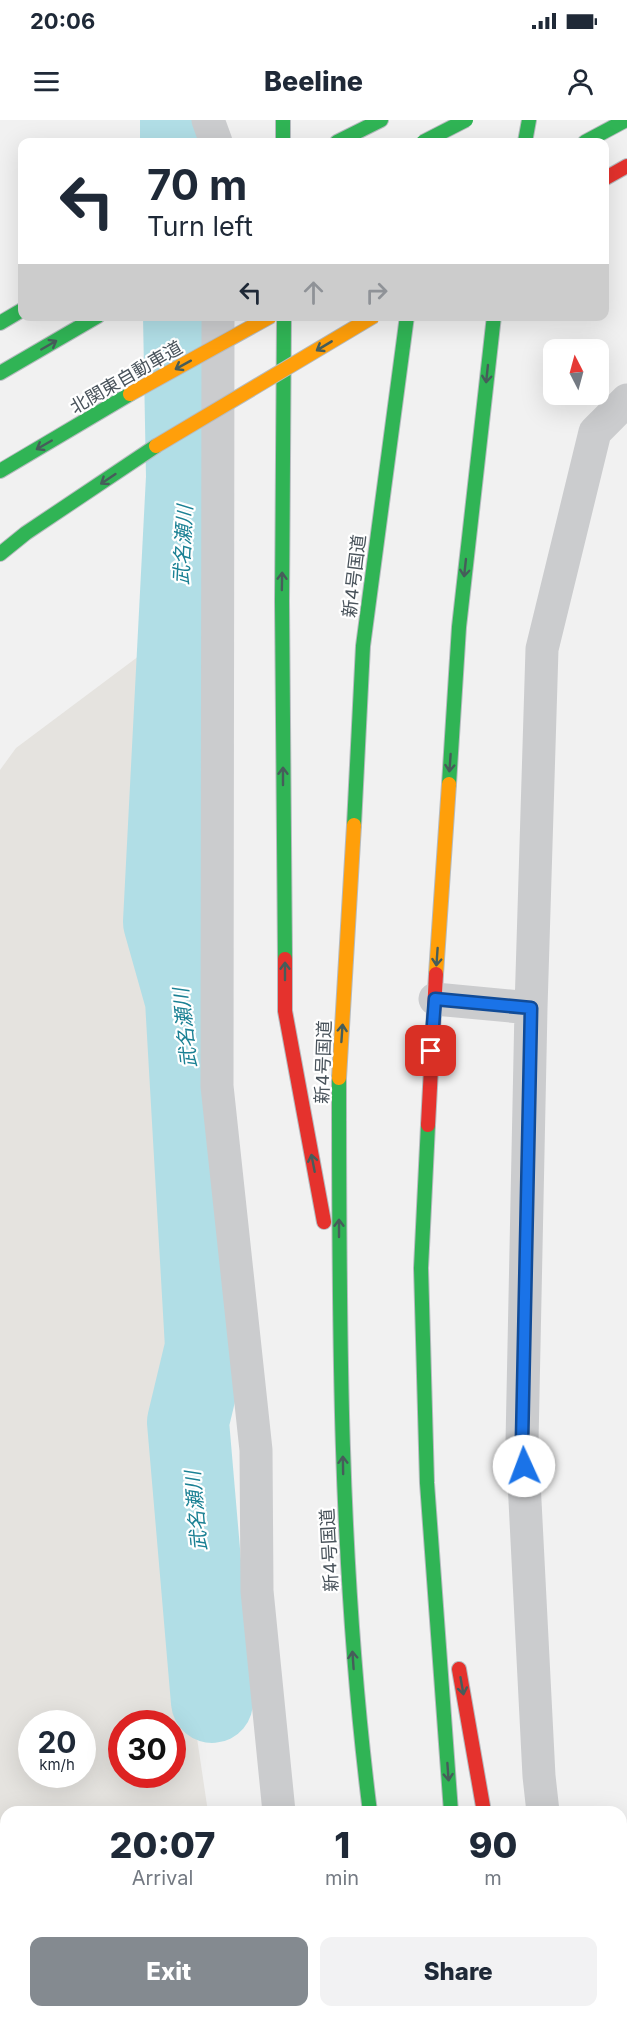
<!DOCTYPE html>
<meta charset="utf-8">
<style>
:root{--surface:#fff;--page:#f2f2f3;--text:#1f2937;--muted:#747a83;--accent:#848a90}
body{margin:0;font-family:Inter,"Noto Sans JP",sans-serif;background:var(--page);color:var(--text);height:100vh;display:flex;flex-direction:column;font-size:22px;white-space:nowrap}
*{box-sizing:border-box;margin:0}
p{font-size:20px;color:var(--muted)}
.icon{flex:none;width:33px;height:33px;fill:none;stroke:currentColor;stroke-width:2;stroke-linecap:round;stroke-linejoin:round}
.map{position:relative;flex:1;overflow:hidden}
.sheet{position:absolute;left:0px;top:1686px;width:627px;height:212px;display:flex;flex-direction:column;background:var(--surface);border-radius:18px 18px 0 0;box-shadow:0 6px 24px #0002}
.sheet>*{flex:none}
.top-card{position:absolute;left:18px;top:18px;width:591px;height:183px;border-radius:12px;box-shadow:0 6px 24px #0002;background:#fff;color:var(--text);overflow:hidden}
.needle{width:39px;rotate:354deg}
.tools{position:absolute;left:543px;top:219px;display:grid;gap:12px}
.tools a{display:grid;place-items:center;width:66px;height:66px;border-radius:12px;background:var(--surface);box-shadow:0 6px 24px #0002;font-size:30px}
.speed{position:absolute;left:18px;top:1590px;display:flex;gap:12px;font-size:30px;font-weight:700;text-align:center}
.speed>*{display:grid;place-content:center;width:78px;height:78px;border-radius:50%;background:var(--surface);box-shadow:0 6px 24px #0002;line-height:1}
.speed small{font-size:15px;font-weight:400}
.speed .limit{border:9px solid #d22;background:#fff;color:#111}
.pin{position:absolute;display:grid;place-items:center;width:51px;height:51px;color:#fff;margin:-26px;border-radius:12px;box-shadow:0 3px 9px #0006}
.me{position:absolute;width:66px;margin:-33px;rotate:358deg;stroke-linejoin:round;filter:drop-shadow(0 0 4px #0008)}
.turn{display:flex;align-items:center;gap:21px;height:126px;padding:0 30px;font-size:27px}
.turn .icon{width:78px;height:78px;stroke-width:2.5}
.turn b{display:block;font-size:42px;line-height:51px}
.lanes{display:flex;align-items:center;height:57px;padding:0 30px;background:#0003;justify-content:center;gap:30px;direction:ltr}
.lanes .off{opacity:.35}
.eta{display:flex;justify-content:space-evenly;align-items:center;height:102px;text-align:center}
.eta b{font-size:36px;font-weight:800;line-height:42px}
.cta{display:flex;gap:12px;margin-top:auto;padding:12px 30px}
.cta a{flex:1;height:69px;border-radius:12px;background:var(--accent);color:#fff;font-size:24px;font-weight:800;line-height:69px;text-align:center}
.cta a+a{background:var(--page);color:var(--text)}
.status{display:flex;justify-content:space-between;align-items:center;height:42px;padding:0 30px;background:var(--surface);direction:ltr}
.status svg{height:16px;fill:currentColor}
header{display:flex;justify-content:space-between;align-items:center;height:78px;padding:0 30px;background:var(--surface);font-size:27px;font-weight:800}
.map>svg:first-child{display:block}
</style>
<div class="status"><b>20:06</b><svg viewBox="0 0 49 12"><path d="M0 12V9h3v3zM5 12V6h3v6zM10 12V3h3v9zM15 12V0h3v12zM26 1h20v11H26zM47 4h2v5h-2z"/></svg></div>
<header><svg class="icon" aria-label="menu" viewBox="0 0 24 24"><path d="M4 6h16M4 12h16M4 18h16"/></svg>Beeline<svg class="icon" aria-label="person" viewBox="0 0 24 24"><circle cx="12" cy="8" r="4"/><path d="M4 21q1-7 8-7t8 7"/></svg></header>
<div class="map">
<svg width="627" height="1897" viewBox="0 0 627 1897">
<rect width="100%" height="100%" fill="#f1f1f1"/>
<path fill="#e5e3df" fill-rule="evenodd" d="M155,524L151,811L193,1591L208,1692H6V1892H238V1897H0V650L16,628ZM32,1604H82V1654H32ZM122,1604H172V1654H122Z"/>
<g fill="none" stroke-linecap="round" stroke-linejoin="round">
<path stroke="#b1dee6" stroke-width="82" d="M181,0V22
M184,196L187,357L164,802L186,880L206,1227L188,1302L212,1582"/>
<defs>
<path id="fast" d="M283,0V22
M337,22L381,0
M525,22L529,0
M585,22L626,0
M284,196L282,481L285,839
M0,203L22,190
M0,253L98,196
M0,351L130,274
M0,434L26,413L156,326
M449,664L459,507L494,196
M354,705L363,526L407,196
M339,958C339,1203 339,1448 370,1692
M428,1005L421,1148L427,1363L451,1692
M395,1892L396,1897
M466,1892L467,1897
M519,1892V1897"/>
<path id="slow" d="M436,854L449,664
M339,958L354,705"/>
<path id="jam" d="M604,59L627,46
M285,839V891L324,1102
M428,1005L436,854
M459,1549L484,1692
M354,1892V1897"/>
</defs>
<use href="#fast" stroke="#b6bbbf" stroke-width="16"/>
<use href="#slow" stroke="#b6bbbf" stroke-width="16"/>
<use href="#jam" stroke="#b6bbbf" stroke-width="16"/>
<path stroke="#cbccce" stroke-width="33" d="M208,0L216,22
M218,196L217,966L256,1330L257,1471L279,1692
M435,879L531,888
M543,1692L539,1656L522,1322L531,888L542,529L595,312L627,280
M299,1892V1897
M563,1892L564,1897"/>
<use href="#fast" stroke="#30b455" stroke-width="14"/>
<use href="#slow" stroke="#ff9f0a" stroke-width="14"/>
<use href="#jam" stroke="#e5322d" stroke-width="14"/>
<defs>
<path id="fast-bridge" d="M423,22L466,0"/>
<path id="slow-bridge" d="M130,274L271,196
M156,326L374,196"/>
</defs>
<use href="#fast-bridge" stroke="#b6bbbf" stroke-width="16" stroke-linecap="butt"/>
<use href="#slow-bridge" stroke="#b6bbbf" stroke-width="16" stroke-linecap="butt"/>
<use href="#fast-bridge" stroke="#30b455" stroke-width="14"/>
<use href="#slow-bridge" stroke="#ff9f0a" stroke-width="14"/>
</g>
<defs><path id="oneway-shaft" d="M-6 0H5M1.5-3L5.5 0L1.5 3" fill="none" stroke-width="1.6" stroke-linecap="round" stroke-linejoin="round" transform="scale(1.5)"/></defs>
<g stroke="#465d5a">
<use href="#oneway-shaft" transform="translate(49 225) rotate(-30)"/>
<use href="#oneway-shaft" transform="translate(324 226) rotate(149)"/>
<use href="#oneway-shaft" transform="translate(183 245) rotate(151)"/>
<use href="#oneway-shaft" transform="translate(487 254) rotate(96)"/>
<use href="#oneway-shaft" transform="translate(44 325) rotate(150)"/>
<use href="#oneway-shaft" transform="translate(108 359) rotate(146)"/>
<use href="#oneway-shaft" transform="translate(465 448) rotate(96)"/>
<use href="#oneway-shaft" transform="translate(282 461) rotate(-89)"/>
<use href="#oneway-shaft" transform="translate(450 643) rotate(94)"/>
<use href="#oneway-shaft" transform="translate(283 656) rotate(-90)"/>
<use href="#oneway-shaft" transform="translate(437 837) rotate(94)"/>
<use href="#oneway-shaft" transform="translate(285 851) rotate(-90)"/>
<use href="#oneway-shaft" transform="translate(342 913) rotate(-86)"/>
<use href="#oneway-shaft" transform="translate(313 1043) rotate(-101)"/>
<use href="#oneway-shaft" transform="translate(339 1108) rotate(-90)"/>
<use href="#oneway-shaft" transform="translate(343 1345) rotate(-91)"/>
<use href="#oneway-shaft" transform="translate(353 1540) rotate(-94)"/>
<use href="#oneway-shaft" transform="translate(462 1566) rotate(80)"/>
<use href="#oneway-shaft" transform="translate(448 1652) rotate(86)"/>
</g>
<g fill="none" stroke-linecap="round" stroke-linejoin="round">
<defs>
<path id="route" d="M431,931L435,879L531,888L522,1322L524,1346"/>
</defs>
<use href="#route" stroke="#114b97" stroke-width="15"/>
<use href="#route" stroke="#1a73e8" stroke-width="10"/>
</g>
<g text-anchor="middle" dominant-baseline="central" stroke-width="4.5" stroke-linejoin="round" paint-order="stroke">
<g font-size="18" fill="#49535b" stroke="#fff">
<text transform="translate(126 257) rotate(-30)">北関東自動車道</text>
<text transform="translate(354 456) rotate(-83)">新4号国道</text>
<text transform="translate(323 942) rotate(-88)">新4号国道</text>
<text transform="translate(329 1430) rotate(-93)">新4号国道</text>
</g>
<g font-size="20" font-style="italic" fill="#1b8194" stroke="#fff">
<text transform="translate(183 425) rotate(-87)">武名瀬川</text>
<text transform="translate(185 908) rotate(-96)">武名瀬川</text>
<text transform="translate(196 1391) rotate(-95)">武名瀬川</text>
</g>
</g>
</svg>
<div class="tools">
<a><svg class="needle" viewBox="-14 -14 28 28"><path d="M0-13l5 13h-10z" fill="#e53935"/><path d="M0 13l5-13h-10z" fill="#747a83"/></svg></a>
</div>
<div class="speed"><div>20<small>km/h</small></div><div class="limit">30</div></div>
<div class="pin" style="left:431px;top:931px;background:#d93025"><svg class="icon" aria-label="arrive" viewBox="0 0 24 24"><path d="M6 21V4h12l-3 4 3 4H6"/></svg></div>
<svg class="me" style="left:524px;top:1346px" viewBox="-20 -20 40 40"><circle r="19" fill="#fff"/><path d="M0-13L10 11 0 6-10 11z" fill="#1a73e8"/></svg>
<div class="top-card">
<div class="turn"><svg class="icon" aria-label="left" viewBox="0 0 24 24"><path d="M17 20v-9H6M10 6l-5 5 5 5"/></svg><div><b>70 m</b>Turn left</div></div>
<div class="lanes"><svg class="icon" aria-label="left" viewBox="0 0 24 24"><path d="M17 20v-9H6M10 6l-5 5 5 5"/></svg><svg class="icon off" aria-label="ahead" viewBox="0 0 24 24"><path d="M12 20V5M6 11l6-6 6 6"/></svg><svg class="icon off" aria-label="right" viewBox="0 0 24 24"><path d="M7 20v-9h11M14 6l5 5-5 5"/></svg></div>
</div>
<section class="sheet">
<div class="eta">
<div><b>20:07</b><p>Arrival</p></div>
<div><b>1</b><p>min</p></div>
<div><b>90</b><p>m</p></div>
</div>
<div class="cta"><a>Exit</a><a>Share</a></div>
</section>
</div>
